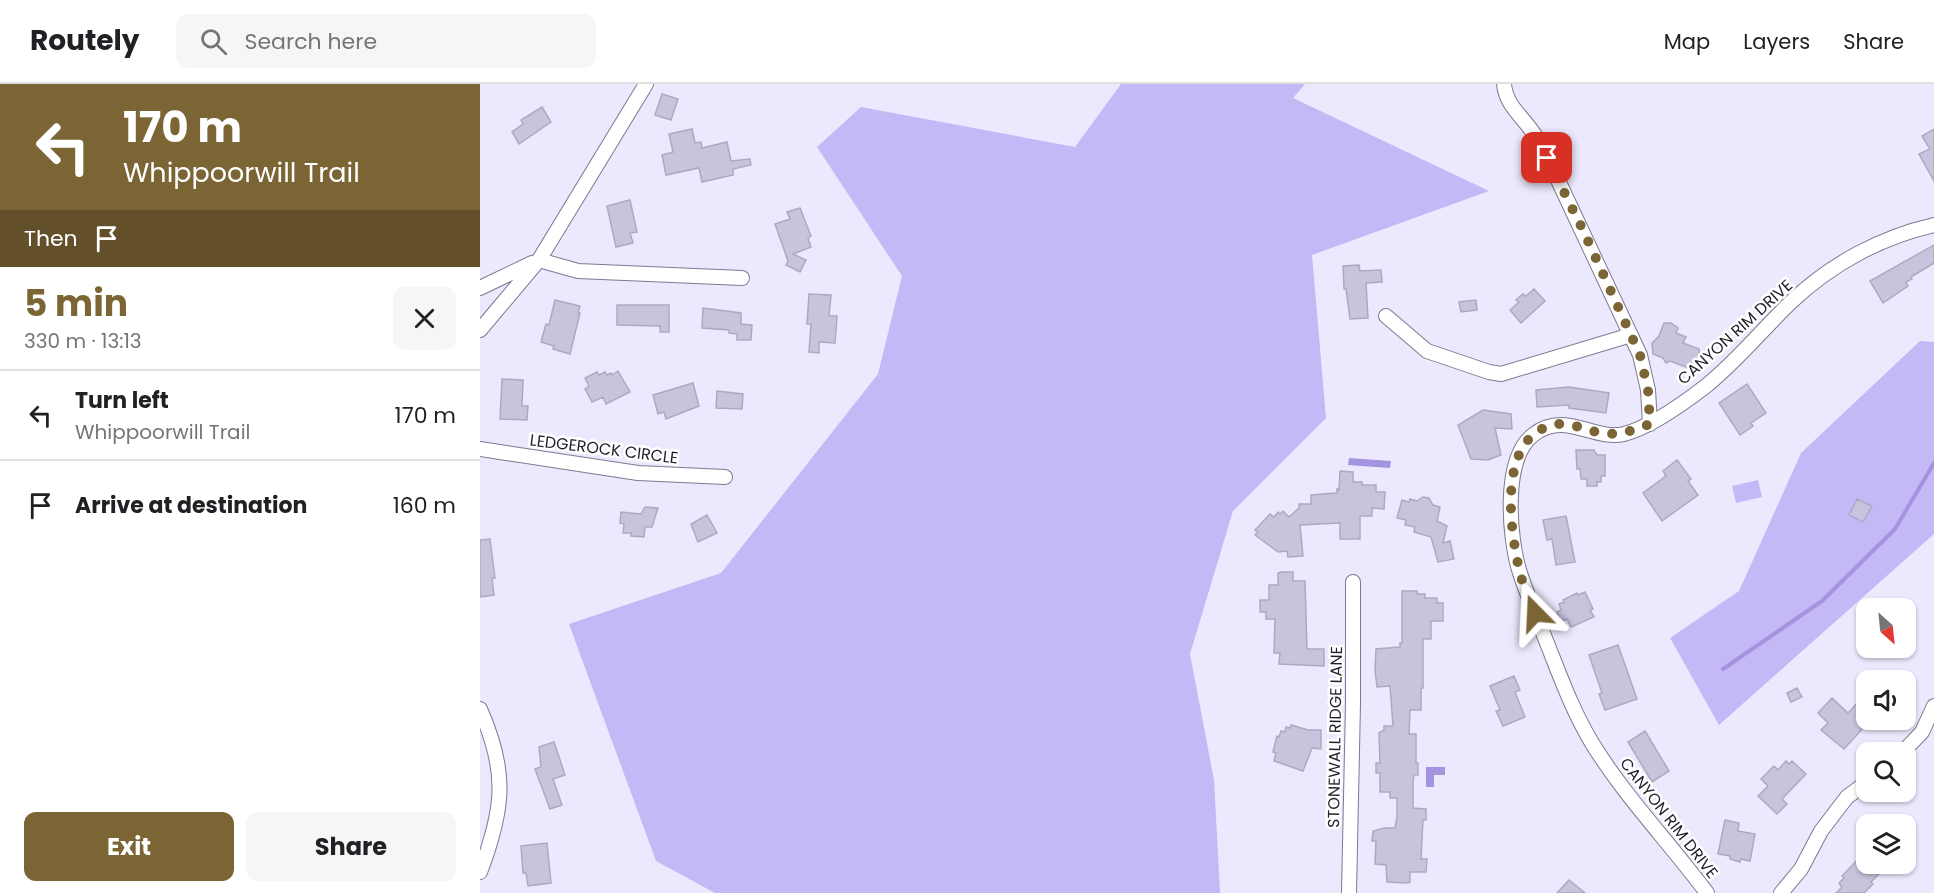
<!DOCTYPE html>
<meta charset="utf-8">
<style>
:root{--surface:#fff;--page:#f6f6f6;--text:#202124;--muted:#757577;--line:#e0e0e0;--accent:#7c6535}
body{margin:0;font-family:Poppins,sans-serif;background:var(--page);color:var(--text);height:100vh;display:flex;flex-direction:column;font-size:22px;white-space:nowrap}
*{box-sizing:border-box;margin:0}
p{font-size:20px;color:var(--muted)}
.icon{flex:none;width:33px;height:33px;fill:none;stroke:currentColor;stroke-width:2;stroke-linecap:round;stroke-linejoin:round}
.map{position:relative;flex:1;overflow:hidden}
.drawer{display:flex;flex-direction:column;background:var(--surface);width:480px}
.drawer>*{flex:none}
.banner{background:#7c6535;color:#fff;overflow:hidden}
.needle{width:39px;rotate:153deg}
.fabs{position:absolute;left:1376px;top:514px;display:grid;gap:12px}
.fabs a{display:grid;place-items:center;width:60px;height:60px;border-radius:12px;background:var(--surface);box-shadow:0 2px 4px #0004;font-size:30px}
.pin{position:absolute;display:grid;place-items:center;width:51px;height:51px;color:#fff;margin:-26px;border-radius:12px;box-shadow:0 3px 9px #0006}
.me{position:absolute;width:66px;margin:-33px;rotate:339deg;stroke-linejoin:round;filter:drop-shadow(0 0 4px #0008)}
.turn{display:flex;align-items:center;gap:21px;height:126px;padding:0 24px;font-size:27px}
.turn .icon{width:78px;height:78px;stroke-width:2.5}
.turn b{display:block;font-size:42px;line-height:51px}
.then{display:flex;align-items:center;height:57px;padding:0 24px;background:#0003;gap:12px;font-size:22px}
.round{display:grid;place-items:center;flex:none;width:63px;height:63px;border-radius:12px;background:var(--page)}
.headline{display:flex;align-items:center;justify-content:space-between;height:102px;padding:0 24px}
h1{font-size:36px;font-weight:700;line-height:45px;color:var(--accent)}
.primary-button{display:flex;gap:12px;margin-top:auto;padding:12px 24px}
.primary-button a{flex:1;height:69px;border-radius:12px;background:var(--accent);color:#fff;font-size:24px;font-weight:700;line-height:69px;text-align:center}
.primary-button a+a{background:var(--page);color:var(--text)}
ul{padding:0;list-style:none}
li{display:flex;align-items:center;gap:18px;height:90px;padding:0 24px;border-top:2px solid var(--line)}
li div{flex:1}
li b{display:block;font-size:22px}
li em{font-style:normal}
header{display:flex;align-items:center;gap:36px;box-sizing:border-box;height:84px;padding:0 30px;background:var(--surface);border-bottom:2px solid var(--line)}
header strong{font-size:28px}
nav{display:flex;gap:33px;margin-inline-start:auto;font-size:21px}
.search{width:420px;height:54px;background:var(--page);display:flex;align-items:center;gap:15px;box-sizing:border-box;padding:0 21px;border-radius:12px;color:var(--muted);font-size:22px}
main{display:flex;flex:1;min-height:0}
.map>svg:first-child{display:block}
</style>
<header>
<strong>Routely</strong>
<div class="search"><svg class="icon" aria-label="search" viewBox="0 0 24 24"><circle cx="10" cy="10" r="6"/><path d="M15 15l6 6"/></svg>Search here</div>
<nav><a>Map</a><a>Layers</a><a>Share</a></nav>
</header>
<main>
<section class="drawer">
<div class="banner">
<div class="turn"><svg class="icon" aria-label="left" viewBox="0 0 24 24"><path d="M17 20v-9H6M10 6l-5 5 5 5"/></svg><div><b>170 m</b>Whippoorwill Trail</div></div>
<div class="then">Then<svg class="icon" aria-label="arrive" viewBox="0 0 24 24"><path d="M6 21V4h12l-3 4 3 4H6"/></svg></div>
</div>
<div class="headline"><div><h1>5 min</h1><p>330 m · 13:13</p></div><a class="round"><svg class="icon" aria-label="close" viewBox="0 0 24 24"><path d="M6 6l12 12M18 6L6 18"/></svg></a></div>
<ul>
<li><svg class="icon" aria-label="left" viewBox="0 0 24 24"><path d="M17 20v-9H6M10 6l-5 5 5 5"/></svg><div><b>Turn left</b><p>Whippoorwill Trail</p></div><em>170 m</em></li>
<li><svg class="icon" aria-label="arrive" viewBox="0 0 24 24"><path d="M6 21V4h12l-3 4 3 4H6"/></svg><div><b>Arrive at destination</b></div><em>160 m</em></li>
</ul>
<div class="primary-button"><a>Exit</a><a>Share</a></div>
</section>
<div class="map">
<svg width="1454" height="809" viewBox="0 0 1454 809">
<rect width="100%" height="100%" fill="#ece9fe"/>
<path fill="#c5b8f6" d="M641,0H825L813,14L1009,107L832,171L846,334L753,427L710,570L734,696L740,809H235L176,777L89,540L241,489L398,290L422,192L337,63L381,23L595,63Z
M1440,257L1454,258V450L1239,641L1190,554L1259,507L1321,369Z
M1278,396L1282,413L1256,419L1252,402Z"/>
<path fill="#a493de" d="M869,374L911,377L910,384L868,381Z
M946,683H965V691H954V703H946Z"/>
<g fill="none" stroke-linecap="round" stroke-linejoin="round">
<path stroke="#a493de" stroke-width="4" d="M1243,585L1342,517L1415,445L1454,379"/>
</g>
<path fill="#c8c4de" stroke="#ada9c1" stroke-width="1.5" d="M182,10L198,15L191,36L175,31Z
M62,23L71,38L39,60L32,48L43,40L41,36Z
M212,45L215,59L221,58L222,64L247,58L251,77L270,75L271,81L253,85V91L222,98L219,84L186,91L182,71L193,68L189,50Z
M1454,45V97L1439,70L1450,65L1442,52Z
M150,116L157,148L150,149L153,159L136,163L127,122Z
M320,124L331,152L328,154L331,163L313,170L326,176L320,188L306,181L308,177L295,140L310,135L307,128Z
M1454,161V179L1431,193L1432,195L1426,198L1428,202L1403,219L1390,197Z
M879,181L880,187L901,186L902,198L886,199L888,234L870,235L866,205H864L863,182Z
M1054,205L1065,217L1041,239L1030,226L1039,218L1036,216L1043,210L1046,212Z
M329,210L351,211L349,232H357L355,259L339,258V269L329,268L331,240H327Z
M75,216L100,222L98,229H100L90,270L73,265L74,262L61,258L66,240L69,241Z
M996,216L997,226L981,228L979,218Z
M137,221H189V248H180V242L137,241Z
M223,224L261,229V240L272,241L271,256H257V250L249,249V246L222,244Z
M1184,239H1191L1198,244L1196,249L1206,253L1203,259L1219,265L1220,276L1211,285L1190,277L1186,279L1183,274L1173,270L1172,259L1179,252Z
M138,287L150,308L126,320L123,313L112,318L105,305L109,302L105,294L117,288L119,291L125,288L127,291L131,289L132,291Z
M22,295L43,296L42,322H48L47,336L20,335Z
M213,299L219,322L186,335L184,328L178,330L173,311Z
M1267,300L1286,329L1271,339L1273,342L1260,351L1239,319Z
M1089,303L1129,309L1126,329L1089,324V321L1057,323L1056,306Z
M237,307L263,310L262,325L236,324Z
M1003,326L1031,330L1032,345L1015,344L1021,371L1008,376L991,375L978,341Z
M1096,366H1114L1117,371H1125V392H1121V398H1117V402H1107V395H1101L1100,385H1097Z
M1197,376L1211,395L1208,397L1218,411L1182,437L1163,409L1186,392L1183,387Z
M860,387L873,388V398H882V401H896V408H905L904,425L892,424V432H880V455H860V439L820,441L823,472L808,473L807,467L798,468L775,451L778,448L775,446L790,430L794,433L798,428L800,430L803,427L809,433L819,424V420H831V411L857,409V405L859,406Z
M943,413L949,414L953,421L960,423L957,437L967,442L963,459L970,457L974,475L958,478L951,453L934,448L935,443L925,441L926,436L917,434L922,416L929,418L930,415L937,417Z
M1377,415L1392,422L1383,438L1369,431Z
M165,423L178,424L172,443H165L164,453L151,452V449H143L144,440L140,439L141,428L161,430Z
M227,431L237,449L218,458L211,440Z
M1086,432L1095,478L1076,481L1072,455L1067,456L1063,436Z
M10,455L15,494H12L14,511L0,513V456Z
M801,488H813V497H825L827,565H844V582L799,580L800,569H794L795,535H786V528H780V516H789V501H798V489Z
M922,507H937V510H945V514H957V519H963V537H951V555H943V604H941V626H930L929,650H936V679H938V691H934L933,698V724L946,725V736H943L941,775H947L946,788H930V798L927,799L907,798L906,781L895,780L896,757H892L893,747L904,744H915L917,733V714H910V708H900V689H896V679H900L899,649L904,646V642H913L910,602L897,603L895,586L896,565L920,563V559H922Z
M1105,508L1113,525L1110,526L1114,533L1091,543L1087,535L1081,537L1077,528L1081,526L1079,520L1084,518L1083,516L1097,509L1098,511Z
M1138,561L1157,615L1125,626L1119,610L1122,609L1109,571Z
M1034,592L1040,606L1035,608L1045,633L1023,642L1016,627L1020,626L1010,602Z
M1317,604L1322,613L1311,618L1307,609Z
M1352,614L1368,629L1380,616L1386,622V641L1364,665L1341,646L1348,639L1338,629Z
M811,641L828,646H841V665L832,664L823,687L794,677L796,669L793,668L797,652L799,653L801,647L805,648L806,643L810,644Z
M1165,647L1189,687L1172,698L1148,658Z
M74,658L85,691L73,695L82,721L70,725L55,685L61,683L59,663Z
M1306,677L1309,680L1312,677L1326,690L1302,715L1307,720L1297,730L1278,712L1288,702L1281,695L1294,682L1298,686Z
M1245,736L1259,739L1258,747L1275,750L1270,777L1261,775L1260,778L1250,775V772L1238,770Z
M67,759L71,799L48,802L46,789H43L41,762Z
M1386,767V780H1393L1401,788L1391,798L1393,800L1384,809H1356L1362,803L1359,799L1364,794L1362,792Z
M1089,796L1105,809H1077Z"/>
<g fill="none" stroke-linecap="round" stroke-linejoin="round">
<defs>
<path id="minor" d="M1024,0C1026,23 1045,34 1056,53C1061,61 1065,70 1070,79L1160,271L1168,306L1170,340
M59,176L98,187L262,194
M0,204L52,179
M906,232L947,267L1009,288L1021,290L1151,251
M0,246L59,176L166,0
M0,365L158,389L245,393
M0,625C28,688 24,725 0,788
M1422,669L1442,648L1454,622
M869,809L873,619V498
M1227,809C1189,758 1145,713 1112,659C1092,626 1079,589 1065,554C1057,533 1047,511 1040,489C1029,455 1022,375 1053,351C1085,326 1113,357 1144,350C1171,343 1204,319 1226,302C1257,277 1282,246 1311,218C1351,180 1401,153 1454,141
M1301,809L1321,785L1341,747L1367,713L1386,699"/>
</defs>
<use href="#minor" stroke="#7d7990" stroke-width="16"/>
<use href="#minor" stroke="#fff" stroke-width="14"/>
</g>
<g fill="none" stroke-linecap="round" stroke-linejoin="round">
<path stroke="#7c6535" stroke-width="10" stroke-dasharray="0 18" d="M1055,529C1050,515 1042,500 1039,485C1030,444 1017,356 1072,341C1089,337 1105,346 1121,349C1140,352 1154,346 1170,340L1168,306L1160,271L1103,146L1067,74"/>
</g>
<g text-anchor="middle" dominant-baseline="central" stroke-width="5" stroke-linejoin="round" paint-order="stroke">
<g font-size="16" fill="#211f29" stroke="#fff">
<text transform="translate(1255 248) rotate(-42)">CANYON RIM DRIVE</text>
<text transform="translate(124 365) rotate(7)">LEDGEROCK CIRCLE</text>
<text transform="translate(855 653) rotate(-89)">STONEWALL RIDGE LANE</text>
<text transform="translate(1189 734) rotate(52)">CANYON RIM DRIVE</text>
</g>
</g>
</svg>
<div class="fabs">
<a><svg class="needle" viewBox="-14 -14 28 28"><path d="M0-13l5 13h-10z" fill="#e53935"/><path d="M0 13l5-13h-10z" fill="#757577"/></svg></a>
<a><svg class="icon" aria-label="sound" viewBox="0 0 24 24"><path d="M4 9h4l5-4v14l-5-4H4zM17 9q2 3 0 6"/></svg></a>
<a><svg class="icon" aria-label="search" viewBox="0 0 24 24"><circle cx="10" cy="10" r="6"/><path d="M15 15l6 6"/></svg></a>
<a><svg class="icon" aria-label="layers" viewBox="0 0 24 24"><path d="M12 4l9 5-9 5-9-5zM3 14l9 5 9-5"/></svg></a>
</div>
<div class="pin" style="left:1067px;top:74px;background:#d93025"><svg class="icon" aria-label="arrive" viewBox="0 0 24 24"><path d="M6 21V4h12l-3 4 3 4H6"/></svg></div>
<svg class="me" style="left:1055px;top:529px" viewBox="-20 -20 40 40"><path d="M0-17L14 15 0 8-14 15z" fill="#7c6535" stroke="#fff" stroke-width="4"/></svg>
</div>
</main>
